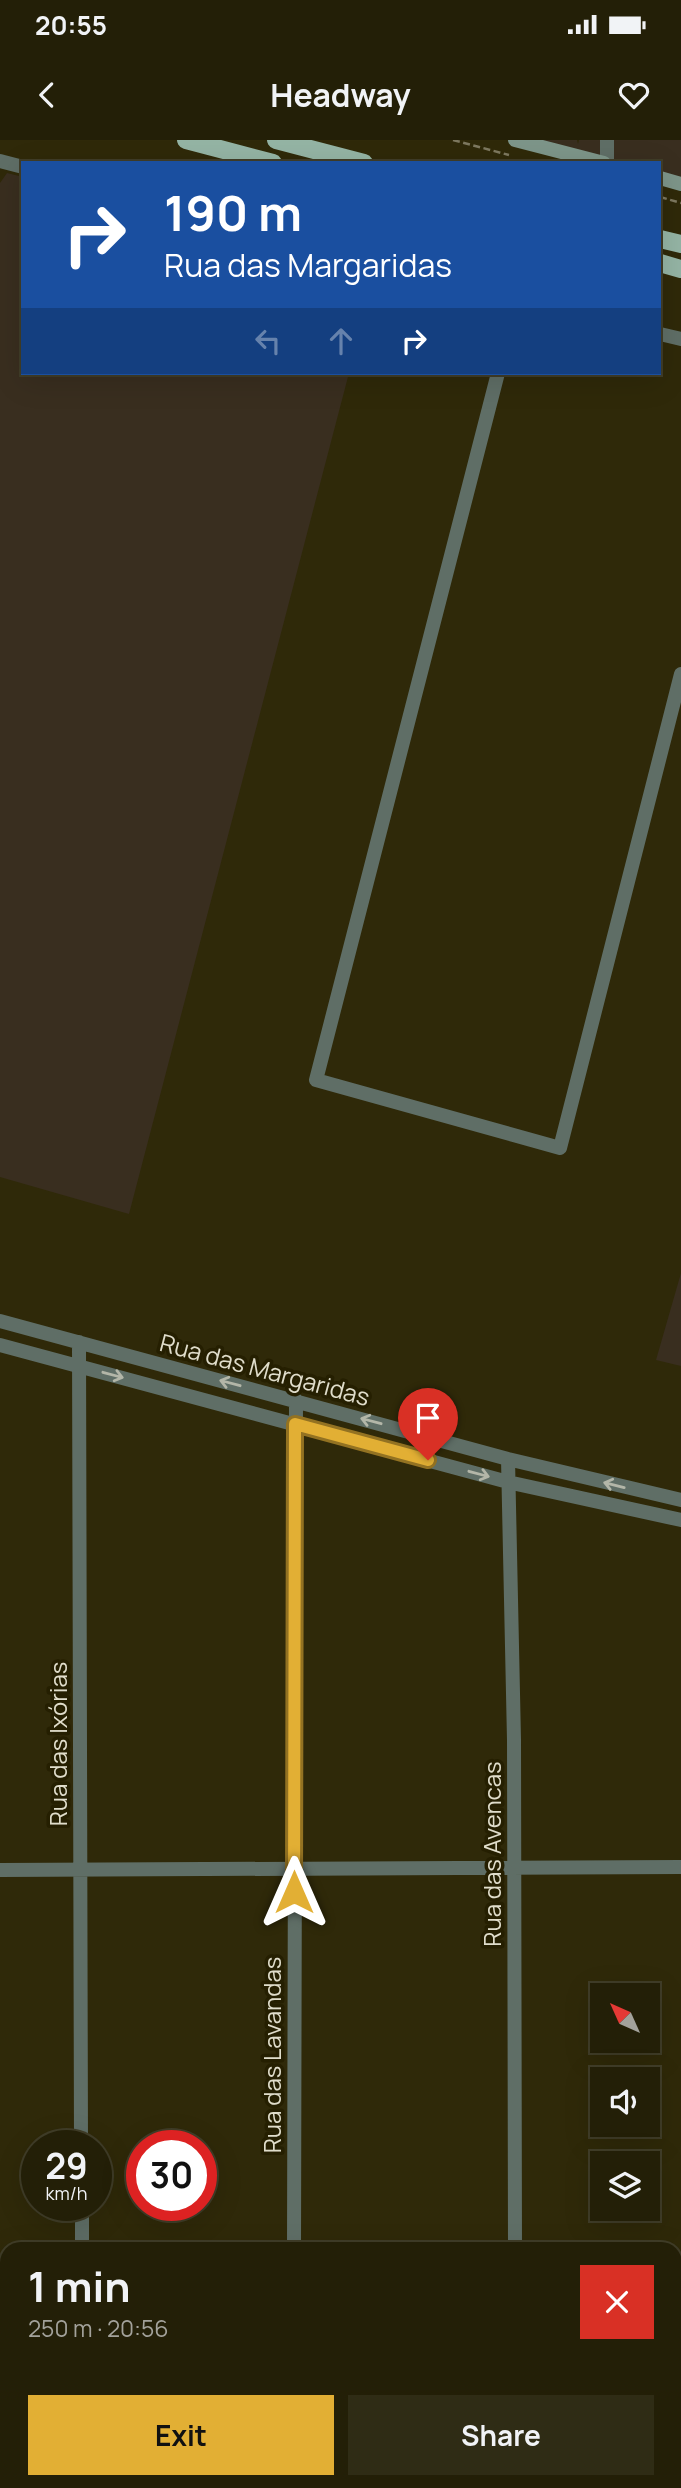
<!DOCTYPE html>
<meta charset="utf-8">
<style>
:root{--surface:#231f07;--page:#2f2c15;--text:#f1f3f6;--muted:#a3a29b;--line:#403d28;--accent:#e2af34}
body{margin:0;font-family:Manrope,sans-serif;background:var(--page);color:var(--text);height:100vh;display:flex;flex-direction:column;font-size:26px;white-space:nowrap}
*{box-sizing:border-box;margin:0}
p{font-size:23px;color:var(--muted)}
.icon{flex:none;width:38px;height:38px;fill:none;stroke:currentColor;stroke-width:2;stroke-linecap:round;stroke-linejoin:round}
.map{position:relative;flex:1;overflow:hidden}
.sheet{position:absolute;left:0px;top:2102px;width:682px;height:247px;display:flex;flex-direction:column;background:var(--surface);border-radius:21px 21px 0 0;box-shadow:0 7px 28px #0002,0 0 0 2px var(--line)}
.sheet>*{flex:none}
.hud{position:absolute;left:21px;top:21px;width:640px;height:214px;border-radius:0px;box-shadow:0 7px 28px #0002,0 0 0 2px var(--line);background:#1a4fa0;color:#fff;overflow:hidden}
.needle{width:46px;rotate:315deg}
.fabs{position:absolute;left:590px;top:1843px;display:grid;gap:14px}
.fabs a{display:grid;place-items:center;width:70px;height:70px;border-radius:0px;background:var(--surface);box-shadow:0 7px 28px #0002,0 0 0 2px var(--line);font-size:35px}
.speed{position:absolute;left:21px;top:1990px;display:flex;gap:14px;font-size:35px;font-weight:700;text-align:center}
.speed>*{display:grid;place-content:center;width:91px;height:91px;border-radius:50%;background:var(--surface);box-shadow:0 7px 28px #0002,0 0 0 2px var(--line);line-height:1}
.speed small{font-size:18px;font-weight:400}
.speed .limit{border:10px solid #d22;background:#fff;color:#111}
.pin{position:absolute;display:grid;place-items:center;width:60px;height:60px;color:#fff;margin:-72px -30px;border-radius:50% 50% 50% 0;rotate:-45deg;box-shadow:0 0 7px #0007}
.pin .icon{rotate:45deg}
.me{position:absolute;width:77px;margin:-38px;rotate:0deg;stroke-linejoin:round;filter:drop-shadow(0 0 5px #0008)}
.turn{display:flex;align-items:center;gap:24px;height:147px;padding:0 28px;font-size:32px}
.turn .icon{width:91px;height:91px;stroke-width:2.5}
.turn b{display:block;font-size:49px;line-height:60px}
.lanes{display:flex;align-items:center;height:66px;padding:0 28px;background:#0003;justify-content:center;gap:35px;direction:ltr}
.lanes .off{opacity:.35}
.round{display:grid;place-items:center;flex:none;width:74px;height:74px;border-radius:0px;background:var(--page)}
.overview{display:flex;align-items:center;justify-content:space-between;height:119px;padding:0 28px}
h1{font-size:42px;font-weight:700;line-height:52px}
.cta{display:flex;gap:14px;margin-top:auto;padding:14px 28px}
.cta a{flex:1;height:80px;border-radius:0px;background:var(--accent);color:#111;font-size:28px;font-weight:700;line-height:80px;text-align:center}
.cta a+a{background:var(--page);color:var(--text)}
.status{display:flex;justify-content:space-between;align-items:center;height:49px;padding:0 35px;background:var(--surface);direction:ltr}
.status svg{height:19px;fill:currentColor}
header{display:flex;justify-content:space-between;align-items:center;height:91px;padding:0 28px;background:var(--surface);font-size:32px;font-weight:700}
.map>svg:first-child{display:block}
</style>
<div class="status"><b>20:55</b><svg viewBox="0 0 49 12"><path d="M0 12V9h3v3zM5 12V6h3v6zM10 12V3h3v9zM15 12V0h3v12zM26 1h20v11H26zM47 4h2v5h-2z"/></svg></div>
<header><svg class="icon" aria-label="back" viewBox="0 0 24 24"><path d="M15 5l-7 7 7 7"/></svg>Headway<svg class="icon" aria-label="heart" viewBox="0 0 24 24"><path d="M12 20l-8-8c-3-5 5-10 8-4 3-6 11-1 8 4z"/></svg></header>
<div class="map">
<svg width="681" height="2348" viewBox="0 0 681 2348">
<rect width="100%" height="100%" fill="#2f2909"/>
<path fill="#392e1f" d="M514,0H577L578,4L579,0H681V42L660,36V23H604Z
M7,33L23,37V233H349L129,1074L0,1037V43Z
M681,1133V1226L656,1220Z"/>
<g fill="none" stroke-linecap="round" stroke-linejoin="round">
<path stroke="#7d785f" stroke-width="2.5" stroke-dasharray="7 3.5" stroke-linecap="butt" d="M453,0L509,15
M660,57L681,63"/>
<path stroke="#5f6e66" stroke-width="14" d="M607,0V23
M0,21L23,27
M660,194L681,199
M498,233L316,940L560,1008L681,534
M0,1181L508,1319L681,1360
M79,1202L81,2006
M0,1205L508,1342L681,1380
M508,1319L514,1600L515,2109
M0,1730L681,1727
M82,2065V2109
M294,2109L296,1260
M83,2342V2348
M515,2342V2348
M294,2348V2342"/>
<path stroke="#7d9589" stroke-width="14" d="M515,0L604,23
M660,38L681,44"/>
<path stroke="#94b4a4" stroke-width="18" d="M186,0L273,23
M276,0L364,23
M660,99L681,104
M660,123L681,129"/>
</g>
<defs><path id="oneway-shaft" d="M-6 0H5M1.5-3L5.5 0L1.5 3" fill="none" stroke-width="1.6" stroke-linecap="round" stroke-linejoin="round" transform="scale(1.75)"/></defs>
<g stroke="#b3b6a8">
<use href="#oneway-shaft" transform="translate(113 1235) rotate(15)"/>
<use href="#oneway-shaft" transform="translate(230 1243) rotate(-165)"/>
<use href="#oneway-shaft" transform="translate(371 1281) rotate(-165)"/>
<use href="#oneway-shaft" transform="translate(479 1334) rotate(15)"/>
<use href="#oneway-shaft" transform="translate(614 1345) rotate(-166)"/>
</g>
<g fill="none" stroke-linecap="round" stroke-linejoin="round">
<defs>
<path id="route" d="M294,1752L295,1284L428,1320"/>
</defs>
<use href="#route" stroke="#937222" stroke-width="18"/>
<use href="#route" stroke="#e2af34" stroke-width="12"/>
</g>
<g text-anchor="middle" dominant-baseline="central" stroke-width="7" stroke-linejoin="round" paint-order="stroke">
<g font-size="24" fill="#e0ddcb" stroke="#251f01">
<text transform="translate(265 1229) rotate(15)">Rua das Margaridas</text>
<text transform="translate(57 1604) rotate(-90)">Rua das Ixórias</text>
<text transform="translate(491 1714) rotate(-90)">Rua das Avencas</text>
<text transform="translate(271 1915) rotate(-90)">Rua das Lavandas</text>
</g>
</g>
</svg>
<div class="fabs">
<a><svg class="needle" viewBox="-14 -14 28 28"><path d="M0-13l5 13h-10z" fill="#e53935"/><path d="M0 13l5-13h-10z" fill="#a3a29b"/></svg></a>
<a><svg class="icon" aria-label="sound" viewBox="0 0 24 24"><path d="M4 9h4l5-4v14l-5-4H4zM17 9q2 3 0 6"/></svg></a>
<a><svg class="icon" aria-label="layers" viewBox="0 0 24 24"><path d="M12 4l9 5-9 5-9-5zM3 14l9 5 9-5"/></svg></a>
</div>
<div class="speed"><div>29<small>km/h</small></div><div class="limit">30</div></div>
<div class="pin" style="left:428px;top:1320px;background:#d93025"><svg class="icon" aria-label="arrive" viewBox="0 0 24 24"><path d="M6 21V4h12l-3 4 3 4H6"/></svg></div>
<svg class="me" style="left:294px;top:1752px" viewBox="-20 -20 40 40"><path d="M0-17L14 15 0 8-14 15z" fill="#e2af34" stroke="#fff" stroke-width="4"/></svg>
<div class="hud">
<div class="turn"><svg class="icon" aria-label="right" viewBox="0 0 24 24"><path d="M7 20v-9h11M14 6l5 5-5 5"/></svg><div><b>190 m</b>Rua das Margaridas</div></div>
<div class="lanes"><svg class="icon off" aria-label="left" viewBox="0 0 24 24"><path d="M17 20v-9H6M10 6l-5 5 5 5"/></svg><svg class="icon off" aria-label="ahead" viewBox="0 0 24 24"><path d="M12 20V5M6 11l6-6 6 6"/></svg><svg class="icon" aria-label="right" viewBox="0 0 24 24"><path d="M7 20v-9h11M14 6l5 5-5 5"/></svg></div>
</div>
<section class="sheet">
<div class="overview"><div><h1>1 min</h1><p>250 m · 20:56</p></div><a class="round" style="background:#d93025;color:#fff"><svg class="icon" aria-label="close" viewBox="0 0 24 24"><path d="M6 6l12 12M18 6L6 18"/></svg></a></div>
<div class="cta"><a>Exit</a><a>Share</a></div>
</section>
</div>
